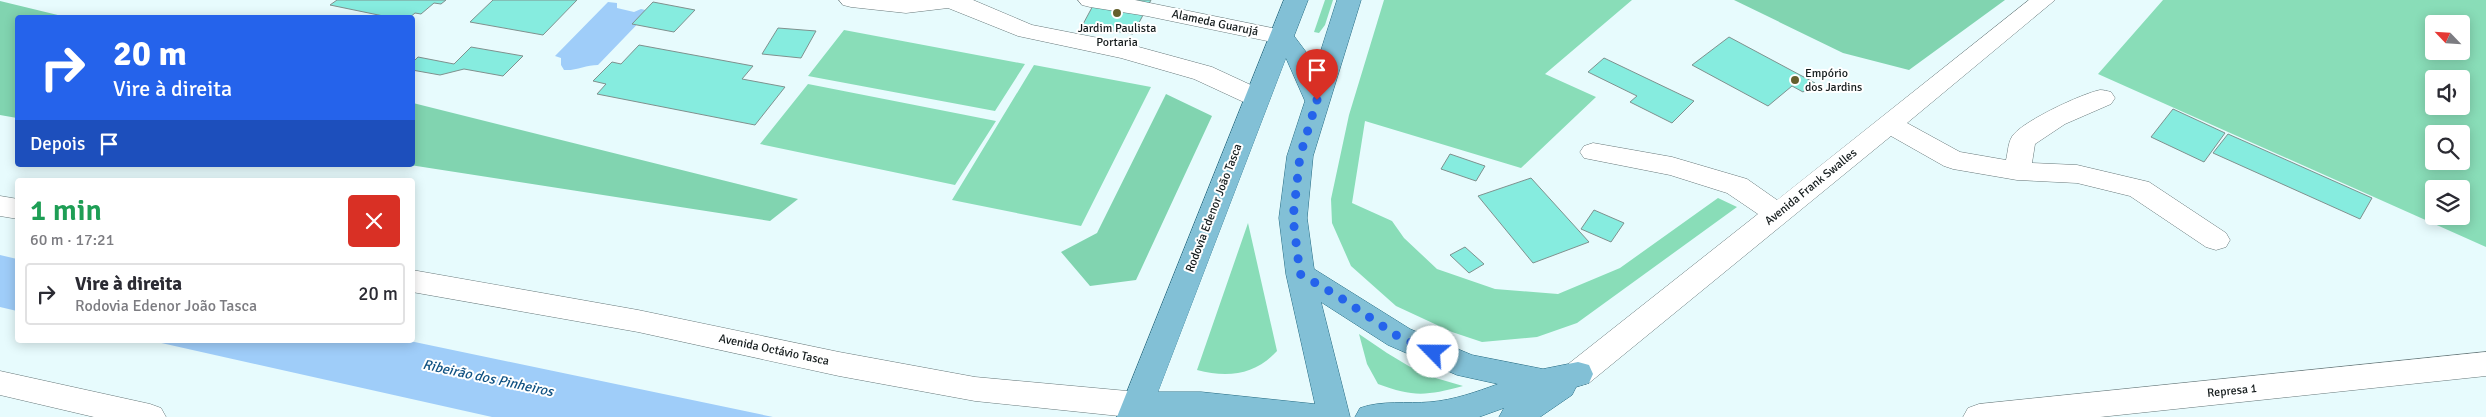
<!DOCTYPE html>
<html lang="pt">
<meta charset="utf-8">
<style>
:root{--surface:#fff;--page:#f2f2f3;--text:#2b2b33;--muted:#7c7c81;--line:#e1e1e2}
body{margin:0;font-family:Signika,sans-serif;background:var(--page);color:var(--text);height:100vh;display:flex;flex-direction:column;font-size:19px;white-space:nowrap}
*{box-sizing:border-box;margin:0}
p{font-size:16px;color:var(--muted)}
.icon{flex:none;width:28px;height:28px;fill:none;stroke:currentColor;stroke-width:2;stroke-linecap:round;stroke-linejoin:round}
.map{position:relative;flex:1;overflow:hidden}
.drawer{position:absolute;left:15px;top:178px;width:400px;height:165px;display:flex;flex-direction:column;background:var(--surface);border-radius:5px;box-shadow:0 2px 12px #0003}
.drawer>*{flex:none}
.top-card{position:absolute;left:15px;top:15px;width:400px;height:152px;border-radius:5px;box-shadow:0 2px 12px #0003;background:#2563eb;color:#fff;overflow:hidden}
.needle{width:32px;rotate:295deg}
.controls{position:absolute;left:2425px;top:15px;display:grid;gap:10px}
.controls a{display:grid;place-items:center;width:45px;height:45px;border-radius:5px;background:var(--surface);box-shadow:0 2px 12px #0003;font-size:25px}
.pin{position:absolute;display:grid;place-items:center;width:42px;height:42px;color:#fff;margin:-51px -21px;border-radius:50% 50% 50% 0;rotate:-45deg;box-shadow:0 0 5px #0007}
.pin .icon{rotate:45deg}
.me{position:absolute;width:55px;margin:-28px;rotate:293deg;stroke-linejoin:round;filter:drop-shadow(0 0 4px #0008)}
.turn{display:flex;align-items:center;gap:18px;height:105px;padding:0 15px;font-size:22px}
.turn .icon{width:65px;height:65px;stroke-width:2.5}
.turn b{display:block;font-size:35px;line-height:42px}
.then{display:flex;align-items:center;height:48px;padding:0 15px;background:#0003;gap:10px;font-size:19px}
.round{display:grid;place-items:center;flex:none;width:52px;height:52px;border-radius:5px;background:var(--page)}
.head{display:flex;align-items:center;justify-content:space-between;height:85px;padding:0 15px}
h1{font-size:30px;font-weight:600;line-height:38px;color:#1e9e55}
ul{padding:0;list-style:none}
li{display:flex;align-items:center;gap:15px;height:62px;margin:0 10px 8px;padding:0 5px;border:2px solid var(--line);border-radius:5px}
li div{flex:1}
li b{display:block;font-size:19px}
li em{font-style:normal}
.map>svg:first-child{display:block}
</style>
<div class="map">
<svg width="2486" height="417" viewBox="0 0 2486 417">
<rect width="100%" height="100%" fill="#e7fbfd"/>
<path fill="#89ddb8" fill-rule="evenodd" d="M1325,0H1333L1325,25L1319,33L1314,32Z
M1384,0H1632L1545,74L1596,97L1521,168L1365,121L1352,203L1392,221L1404,238L1437,269L1495,289L1558,294L1620,268L1718,198L1737,207L1577,323L1537,337L1482,342L1452,332L1396,306L1351,266L1332,223L1331,199L1349,115Z
M2163,0H2486V247L2098,74ZM2434,24H2461V51H2434ZM2434,79H2461V106H2434ZM2434,134H2461V161H2434ZM2434,189H2461V216H2434Z
M844,30L1025,64L995,111L808,76Z
M1034,65L1151,87L1081,226L952,200Z
M808,84L996,121L955,185L760,144Z
M1248,223L1277,351C1255,375 1228,378 1197,370Z
M1359,334L1387,353L1422,374L1463,386C1426,396 1413,397 1378,384L1367,364Z"/>
<path fill="#81d4b0" d="M1734,0H2005L1909,70L1843,53Z
M0,1L66,17L18,18L17,118L0,115Z
M1166,94L1212,116L1136,280L1090,286L1061,252L1097,233Z
M413,103L798,199L770,221L410,165H412Z"/>
<path fill="#9fcdf9" d="M608,2L617,3V8L634,12L641,9L650,11L598,65C586,65 576,71 564,70L561,65V58L555,56Z
M0,255L17,259V311L0,307Z
M148,340H405L773,417H492Z"/>
<path fill="#86ecdf" stroke="#7f918e" d="M337,0H446L441,4L434,3L421,14L415,13L409,18H393L330,5Z
M493,0H577L543,35L470,22Z
M1096,0H1151L1133,34L1082,26Z
M653,2L695,10L674,32L632,24Z
M778,28L816,31L801,58L762,54Z
M1729,37L1815,83L1803,92L1792,86L1768,106L1692,65Z
M639,45L753,66L742,79L785,87L755,125L597,94L606,84L593,81L612,62L621,64Z
M471,47L523,56L503,76L464,69L440,75L412,70V63L418,57L454,64Z
M1604,58L1694,101L1672,123L1630,102L1637,96L1588,72Z
M2173,109L2225,133L2204,162L2151,137Z
M2228,134L2372,198L2360,219L2213,153Z
M1450,154L1485,166L1476,181L1441,169Z
M1531,178L1589,242L1533,263L1478,196Z
M1594,210L1624,223L1611,242L1581,229Z
M1465,247L1484,264L1469,273L1450,255Z"/>
<g fill="none" stroke-linecap="round" stroke-linejoin="round">
<defs>
<path id="minor" d="M839,0H973L1032,25L1124,43L1212,67L1266,92L1270,98L1266,104L1257,106L1248,104L1194,79L1121,58L1018,36L948,8L906,13L851,7L843,5Z
M1078,0H1135L1282,30L1291,32L1294,37L1291,42L1282,44L1147,16L1090,7L1082,5Z
M2029,0H2055L1907,123L1960,152L2006,160C2008,152 2008,140 2014,134C2026,120 2081,94 2100,90C2104,90 2107,91 2111,92L2115,98L2111,104L2065,124L2035,144L2032,163L2077,165L2149,182L2226,233L2230,240L2226,247L2216,250L2206,247L2130,196L2077,183L2017,180L1953,169L1944,166L1891,136L1589,383L1578,386L1567,383L1563,374L1567,365L1758,214L1727,193L1670,175L1584,158L1580,152L1584,146L1593,143L1672,157L1747,179L1777,200Z
M0,196L18,199V219L0,216Z
M412,270L638,310L839,352L975,377L1138,392L1149,396L1154,405L1149,414L1129,417L975,401L839,376L638,332L412,292Z
M2486,352V376L2100,417H1963L1968,408L1979,404Z
M0,371L150,404L161,408L166,417H94L0,395Z"/>
<path id="major" d="M1284,0H1308L1294,36L1309,56L1315,69L1337,0H1361L1313,156L1307,218L1314,269L1410,329L1472,355L1543,369L1578,362L1589,365L1593,374L1589,383L1576,387L1572,395L1540,417H1499L1504,408L1479,417H1355L1360,408C1382,400 1407,404 1430,402C1454,400 1476,392 1498,384L1457,375L1388,345L1321,302L1350,417H1117ZM1286,58L1305,101L1287,156L1279,218L1286,274L1315,404L1201,392H1158Z"/>
</defs>
<use href="#minor" stroke="#67787a" stroke-width="1"/>
<use href="#major" stroke="#256b83" stroke-width="1"/>
<use href="#minor" fill="#fff" fill-rule="evenodd"/>
<use href="#major" fill="#82c0d6" fill-rule="evenodd"/>
</g>
<g fill="none" stroke-linecap="round" stroke-linejoin="round">
<path stroke="#2563eb" stroke-width="9" stroke-dasharray="0 16.2" d="M1317,100L1300,156L1293,218L1300,274L1338,296L1399,337L1433,352"/>
</g>
<g fill="#655f2c" stroke="#fff" stroke-width="2">
<circle cx="1117" cy="13" r="5"/>
<circle cx="1795" cy="80" r="5"/>
</g>
<g text-anchor="middle" dominant-baseline="central" stroke-width="4" stroke-linejoin="round" paint-order="stroke">
<g font-size="12" fill="#141b1c" stroke="#fff">
<text transform="translate(1215 23) rotate(12)">Alameda Guarujá</text>
<text transform="translate(1811 187) rotate(-39)">Avenida Frank Swalles</text>
<text transform="translate(1214 208) rotate(-69)">Rodovia Edenor João Tasca</text>
<text transform="translate(774 350) rotate(12)">Avenida Octávio Tasca</text>
<text transform="translate(2232 391) rotate(-6)">Represa 1</text>
</g>
<g font-size="12" fill="#141b1c" stroke="#fff">
<text x="1117" y="28">Jardim Paulista<tspan x="1117" dy="14">Portaria</tspan></text>
<text x="1805" y="73" text-anchor="start">Empório<tspan x="1805" dy="14">dos Jardins</tspan></text>
</g>
<g font-size="14" font-style="italic" fill="#105283" stroke="#fff">
<text transform="translate(488 378) rotate(12)">Ribeirão dos Pinheiros</text>
</g>
</g>
</svg>
<div class="controls">
<a><svg class="needle" viewBox="-14 -14 28 28"><path d="M0-13l5 13h-10z" fill="#e53935"/><path d="M0 13l5-13h-10z" fill="#7c7c81"/></svg></a>
<a><svg class="icon" aria-label="sound" viewBox="0 0 24 24"><path d="M4 9h4l5-4v14l-5-4H4zM17 9q2 3 0 6"/></svg></a>
<a><svg class="icon" aria-label="search" viewBox="0 0 24 24"><circle cx="10" cy="10" r="6"/><path d="M15 15l6 6"/></svg></a>
<a><svg class="icon" aria-label="layers" viewBox="0 0 24 24"><path d="M12 4l9 5-9 5-9-5zM3 14l9 5 9-5"/></svg></a>
</div>
<div class="pin" style="left:1317px;top:100px;background:#d93025"><svg class="icon" aria-label="arrive" viewBox="0 0 24 24"><path d="M6 21V4h12l-3 4 3 4H6"/></svg></div>
<svg class="me" style="left:1433px;top:352px" viewBox="-20 -20 40 40"><circle r="19" fill="#fff"/><path d="M0-13L10 11 0 6-10 11z" fill="#2563eb"/></svg>
<div class="top-card">
<div class="turn"><svg class="icon" aria-label="right" viewBox="0 0 24 24"><path d="M7 20v-9h11M14 6l5 5-5 5"/></svg><div><b>20 m</b>Vire à direita</div></div>
<div class="then">Depois<svg class="icon" aria-label="arrive" viewBox="0 0 24 24"><path d="M6 21V4h12l-3 4 3 4H6"/></svg></div>
</div>
<section class="drawer">
<div class="head"><div><h1>1 min</h1><p>60 m · 17:21</p></div><a class="round" style="background:#d93025;color:#fff"><svg class="icon" aria-label="close" viewBox="0 0 24 24"><path d="M6 6l12 12M18 6L6 18"/></svg></a></div>
<ul>
<li><svg class="icon" aria-label="right" viewBox="0 0 24 24"><path d="M7 20v-9h11M14 6l5 5-5 5"/></svg><div><b>Vire à direita</b><p>Rodovia Edenor João Tasca</p></div><em>20 m</em></li>
</ul>
</section>
</div>
